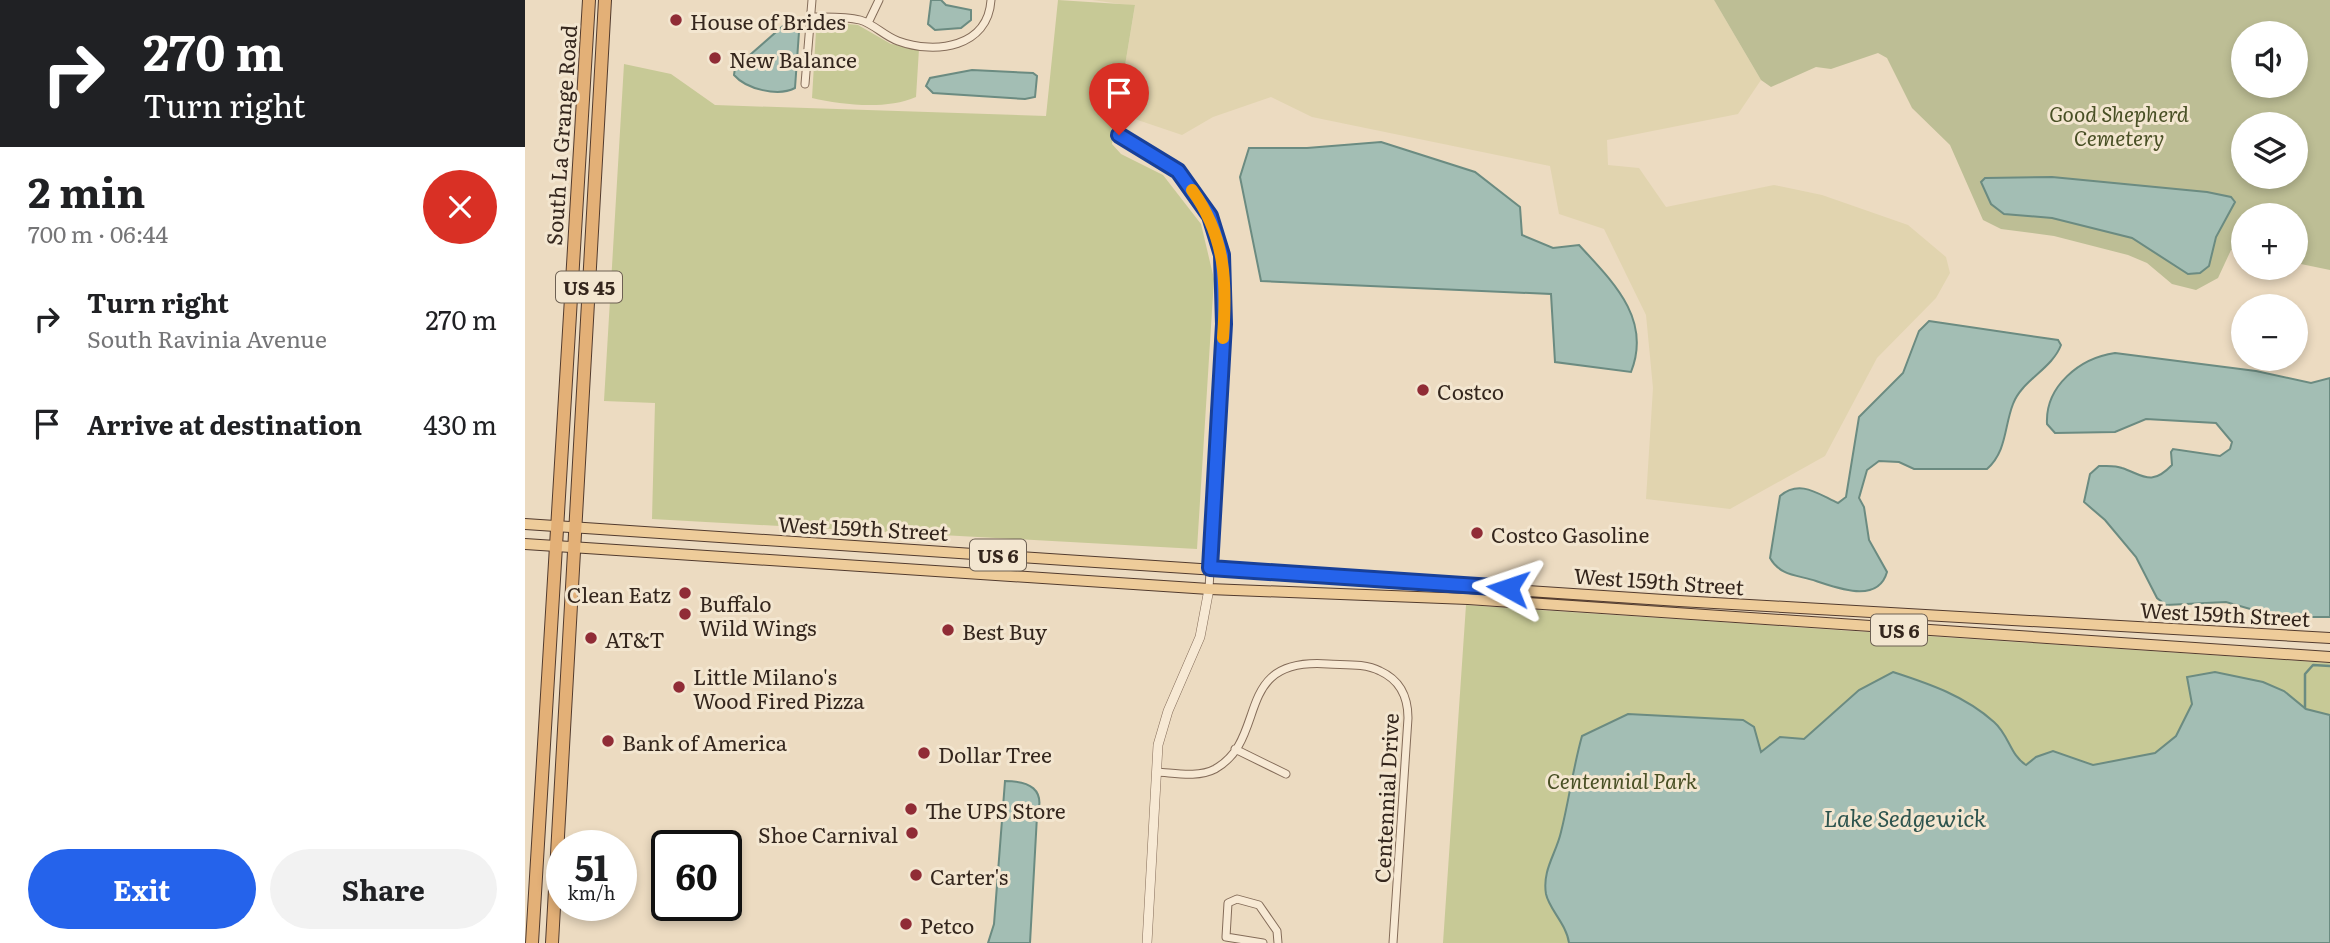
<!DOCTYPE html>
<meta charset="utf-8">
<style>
:root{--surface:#fff;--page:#f2f2f2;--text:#202124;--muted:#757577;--accent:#2563eb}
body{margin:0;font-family:Literata,serif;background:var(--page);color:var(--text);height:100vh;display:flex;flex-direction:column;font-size:26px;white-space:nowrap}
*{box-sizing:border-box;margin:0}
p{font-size:23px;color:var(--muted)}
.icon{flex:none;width:38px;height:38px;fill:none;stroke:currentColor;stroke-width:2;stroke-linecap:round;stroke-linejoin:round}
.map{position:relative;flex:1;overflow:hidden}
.sheet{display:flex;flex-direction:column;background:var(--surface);width:525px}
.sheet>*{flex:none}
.hud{background:#202124;color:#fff;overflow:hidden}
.controls{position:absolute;left:1706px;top:21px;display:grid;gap:14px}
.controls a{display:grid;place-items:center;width:77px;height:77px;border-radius:50%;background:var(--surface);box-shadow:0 4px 10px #0003;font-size:35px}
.speed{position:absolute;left:21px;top:830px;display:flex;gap:14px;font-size:35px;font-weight:700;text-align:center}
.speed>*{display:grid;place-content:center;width:91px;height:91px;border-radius:50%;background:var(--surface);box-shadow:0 4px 10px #0003;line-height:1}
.speed small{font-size:18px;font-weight:400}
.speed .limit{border:4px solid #111;border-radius:10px;background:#fff;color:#111}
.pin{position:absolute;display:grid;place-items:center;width:60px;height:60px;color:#fff;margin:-72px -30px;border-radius:50% 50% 50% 0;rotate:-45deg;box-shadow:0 0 7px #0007}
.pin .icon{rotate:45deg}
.me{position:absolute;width:77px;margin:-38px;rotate:275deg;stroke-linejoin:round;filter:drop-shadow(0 0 5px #0008)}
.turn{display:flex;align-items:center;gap:24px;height:147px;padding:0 28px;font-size:32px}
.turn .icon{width:91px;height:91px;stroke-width:2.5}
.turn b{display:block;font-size:49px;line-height:60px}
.round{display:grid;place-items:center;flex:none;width:74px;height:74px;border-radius:37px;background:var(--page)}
.summary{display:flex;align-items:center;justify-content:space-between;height:119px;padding:0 28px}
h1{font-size:42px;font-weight:700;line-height:52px}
.action{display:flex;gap:14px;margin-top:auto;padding:14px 28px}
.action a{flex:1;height:80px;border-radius:42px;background:var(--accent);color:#fff;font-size:28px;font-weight:700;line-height:80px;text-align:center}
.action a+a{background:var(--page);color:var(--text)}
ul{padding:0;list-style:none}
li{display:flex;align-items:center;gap:21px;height:105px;padding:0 28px}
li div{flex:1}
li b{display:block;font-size:26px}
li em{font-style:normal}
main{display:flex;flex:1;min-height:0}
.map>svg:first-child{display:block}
</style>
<main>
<section class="sheet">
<div class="hud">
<div class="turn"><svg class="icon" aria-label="right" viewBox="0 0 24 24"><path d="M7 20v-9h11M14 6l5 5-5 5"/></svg><div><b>270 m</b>Turn right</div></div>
</div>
<div class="summary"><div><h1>2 min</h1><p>700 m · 06:44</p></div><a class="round" style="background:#d93025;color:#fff"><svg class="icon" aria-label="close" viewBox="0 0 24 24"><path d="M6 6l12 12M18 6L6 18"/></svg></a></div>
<ul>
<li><svg class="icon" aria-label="right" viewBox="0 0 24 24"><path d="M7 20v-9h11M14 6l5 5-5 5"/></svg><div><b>Turn right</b><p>South Ravinia Avenue</p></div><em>270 m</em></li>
<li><svg class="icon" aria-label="arrive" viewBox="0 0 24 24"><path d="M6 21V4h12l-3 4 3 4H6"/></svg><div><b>Arrive at destination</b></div><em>430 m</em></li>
</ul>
<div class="action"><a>Exit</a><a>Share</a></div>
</section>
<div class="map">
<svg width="1805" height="943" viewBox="0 0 1805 943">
<rect width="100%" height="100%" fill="#ecdbc1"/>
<path fill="#e1d4af" d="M567,0H1189L1236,80L1213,114L1082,140L1083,165L1114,168L1141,207L1249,185L1297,195L1383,225L1421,257L1425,273L1411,298L1352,358L1300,456L1205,509L1121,499L1128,388L1121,315L1079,229L1034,214L1025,166L787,117L746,97L688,117L657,135L592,113L610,6Z"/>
<path fill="#c7c996" d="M533,0L610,5L587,144L596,154L638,175L676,224L689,279L672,549L127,519L130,403L79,401L99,64L146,74L190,105L521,116Z
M301,22L333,25L366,44L394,49L391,97C361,110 318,105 287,98L291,31Z
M941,605L1805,663V943H918Z"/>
<path fill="#bdbe95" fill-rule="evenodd" d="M1189,0H1805V270L1771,263V215H1718V252L1706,250L1693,278L1671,290L1647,284L1622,263L1603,255L1529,236L1476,229L1458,220L1425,145L1387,108L1362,58L1353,53L1306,69L1291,67L1246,87L1236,80ZM1718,33H1771V86H1718ZM1718,124H1771V177H1718Z"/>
<path fill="#a3beb4" stroke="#6b8b81" stroke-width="2" d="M406,0H416L421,5L446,10V20L436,28L410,30L403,24Z
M267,18H275L270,88C253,97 221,89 209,75L210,68Z
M447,70L508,73L512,76L510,97L500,99L408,93L401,86L405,78Z
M856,142L950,172L995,207L997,235L1028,248L1054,245C1088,282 1127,319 1106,372L1030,362L1026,294L736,281L715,177L724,148H782Z
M1527,177L1682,192L1706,197L1710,202L1691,237L1684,266L1675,273L1663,274L1607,238L1527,218L1479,214L1466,204L1456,182L1460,178Z
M1404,321L1533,340L1536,345C1527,369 1497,380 1488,404C1479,427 1482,451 1462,469H1389L1374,462L1354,461L1342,470L1334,498L1339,507L1344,540L1362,572C1353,604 1313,588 1291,581C1273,575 1255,576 1245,558L1255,496C1275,479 1293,494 1313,503L1321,497L1334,417L1378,373L1394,331Z
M1590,353L1731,371L1786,383L1805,378V617H1753L1701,602L1641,605L1632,598L1611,557L1580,520L1559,502L1565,474L1574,466C1581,466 1590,465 1597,468C1618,475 1626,487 1647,465L1646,452L1648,449L1695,456L1705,449L1707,442L1691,423L1621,419L1590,432L1530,433L1522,424C1520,386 1555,358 1590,353Z
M1368,672C1405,684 1440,696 1469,722C1484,735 1485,755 1501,765L1511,757L1528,751L1568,765L1630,753L1651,736L1667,704L1662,677L1690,672L1738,682L1759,691L1781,709L1805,715V943H1044C1042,925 1024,909 1021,894C1017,870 1031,854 1036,832C1044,800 1048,768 1057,736L1103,714L1218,720L1229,727L1236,752L1255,737L1279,739L1334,690Z
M480,781C504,781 521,789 512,816L505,943H463L469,924Z"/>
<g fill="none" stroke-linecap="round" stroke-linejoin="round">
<path stroke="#6b8b81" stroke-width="2.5" d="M1780,708V674L1788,665L1805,666"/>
<defs>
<path id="minor" d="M285,17C301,17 320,16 335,20C349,24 359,36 373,41C411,55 463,47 466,0
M343,23L354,0
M280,84L287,0
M594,135L653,171L686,216L697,255L699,324L684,589
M710,749L761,774
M632,772C650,773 673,778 690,769C745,738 706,657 803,664C819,665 840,663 855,671C875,680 883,697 883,718L868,943
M738,943L701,937L703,903L712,899L734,905L752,931L753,943"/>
<path id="tertiary" d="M622,943L633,745L643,711L675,637L684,589"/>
<path id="primary" d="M0,524L1154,601L1805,638
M0,544L684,589L943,599L1805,657"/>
<path id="trunk" d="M7,943L64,0
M27,943L80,0"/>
</defs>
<use href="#minor" stroke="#846c59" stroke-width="9"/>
<use href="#tertiary" stroke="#846c59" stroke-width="10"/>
<use href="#primary" stroke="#523b2e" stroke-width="12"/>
<use href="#trunk" stroke="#523b2e" stroke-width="14"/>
<use href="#minor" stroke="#f7e9d4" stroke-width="7"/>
<use href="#tertiary" stroke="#f7e9d4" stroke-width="9"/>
<use href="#primary" stroke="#eecc9a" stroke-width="10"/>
<use href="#trunk" stroke="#e3b077" stroke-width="12"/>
</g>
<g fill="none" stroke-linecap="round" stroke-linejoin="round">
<defs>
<path id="route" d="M594,135L653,171L685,216L697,255L699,324L685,568L983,588"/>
</defs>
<use href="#route" stroke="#184099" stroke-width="18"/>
<use href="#route" stroke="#2563eb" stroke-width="12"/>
<path stroke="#f59e0b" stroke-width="12" d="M667,190C701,237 702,282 698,338"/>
</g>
<g fill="#902c36" stroke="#f3e6d0" stroke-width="2.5">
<circle cx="151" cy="20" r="7"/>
<circle cx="190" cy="58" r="7"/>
<circle cx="898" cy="390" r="7"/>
<circle cx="952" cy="533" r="7"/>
<circle cx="160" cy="593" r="7"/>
<circle cx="160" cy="614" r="7"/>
<circle cx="423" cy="630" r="7"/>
<circle cx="66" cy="638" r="7"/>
<circle cx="154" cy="687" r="7"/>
<circle cx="83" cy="741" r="7"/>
<circle cx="399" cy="753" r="7"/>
<circle cx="386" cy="809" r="7"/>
<circle cx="387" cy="833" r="7"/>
<circle cx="391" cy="875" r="7"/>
<circle cx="381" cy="924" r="7"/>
</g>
<g text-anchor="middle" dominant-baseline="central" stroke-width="6" stroke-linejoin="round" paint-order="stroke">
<g fill="#f3e6d0" stroke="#6d6053" stroke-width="2">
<rect x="31" y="271.5" width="66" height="31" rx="5"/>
<rect x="445" y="539.5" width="56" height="31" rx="5"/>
<rect x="1346" y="614.5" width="56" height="31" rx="5"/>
</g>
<g font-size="19" font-weight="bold" fill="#34261d">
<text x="64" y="287">US 45</text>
<text x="473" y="555">US 6</text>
<text x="1374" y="630">US 6</text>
</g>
<g font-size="21" fill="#34261d" stroke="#f3e6d0" text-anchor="start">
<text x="165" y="20">House of Brides</text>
<text x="204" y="58">New Balance</text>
<text x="912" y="390">Costco</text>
<text x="966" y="533">Costco Gasoline</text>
<text x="146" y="593" text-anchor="end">Clean Eatz</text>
<text x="174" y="602">Buffalo<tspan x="174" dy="24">Wild Wings</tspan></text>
<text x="437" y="630">Best Buy</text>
<text x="80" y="638">AT&amp;T</text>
<text x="168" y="675">Little Milano's<tspan x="168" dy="24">Wood Fired Pizza</tspan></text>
<text x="97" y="741">Bank of America</text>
<text x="413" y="753">Dollar Tree</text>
<text x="400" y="809">The UPS Store</text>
<text x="373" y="833" text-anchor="end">Shoe Carnival</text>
<text x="405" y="875">Carter's</text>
<text x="395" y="924">Petco</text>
</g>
<g font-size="21" font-style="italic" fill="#495025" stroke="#f3e6d0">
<text x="1594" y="112">Good Shepherd<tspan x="1594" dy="24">Cemetery</tspan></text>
<text x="1097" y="779">Centennial Park</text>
</g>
<g font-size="21" fill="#34261d" stroke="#f3e6d0">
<text transform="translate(35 135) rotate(-86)">South La Grange Road</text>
<text transform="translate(338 527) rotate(3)">West 159th Street</text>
<text transform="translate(1134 580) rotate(4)">West 159th Street</text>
<text transform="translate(1700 613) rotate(3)">West 159th Street</text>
<text transform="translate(860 798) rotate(-87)">Centennial Drive</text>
</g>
<g font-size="23" font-style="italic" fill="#2d544e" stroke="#f3e6d0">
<text x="1380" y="817">Lake Sedgewick</text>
</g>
</g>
</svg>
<div class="controls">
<a><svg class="icon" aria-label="sound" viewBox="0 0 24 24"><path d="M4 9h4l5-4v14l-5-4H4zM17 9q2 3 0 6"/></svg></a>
<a><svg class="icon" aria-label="layers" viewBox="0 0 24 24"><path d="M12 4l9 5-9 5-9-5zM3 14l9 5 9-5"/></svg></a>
<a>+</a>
<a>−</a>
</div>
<div class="speed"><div>51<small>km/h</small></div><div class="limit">60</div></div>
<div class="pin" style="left:594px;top:135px;background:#d93025"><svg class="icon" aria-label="arrive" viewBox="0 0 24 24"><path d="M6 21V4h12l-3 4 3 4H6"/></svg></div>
<svg class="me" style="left:983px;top:588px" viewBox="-20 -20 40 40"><path d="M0-17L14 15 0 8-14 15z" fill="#2563eb" stroke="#fff" stroke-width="4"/></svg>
</div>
</main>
